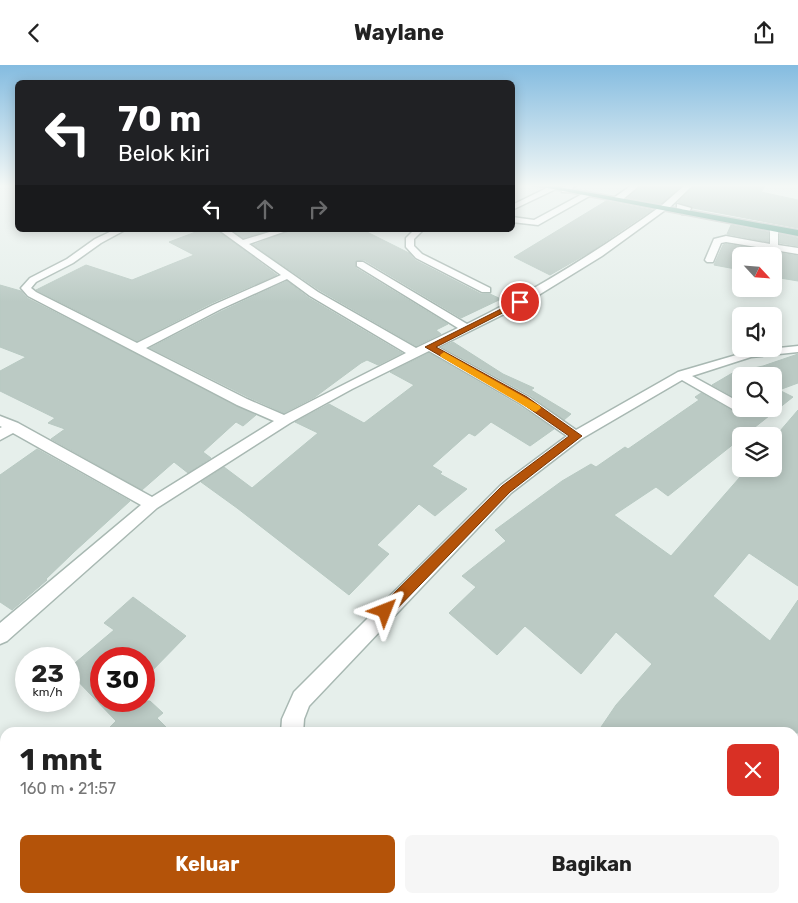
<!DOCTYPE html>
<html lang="id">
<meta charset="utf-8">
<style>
:root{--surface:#fff;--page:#f6f6f6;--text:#222;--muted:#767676;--accent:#b45309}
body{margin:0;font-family:Rubik,sans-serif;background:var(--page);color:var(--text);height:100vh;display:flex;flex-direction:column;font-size:19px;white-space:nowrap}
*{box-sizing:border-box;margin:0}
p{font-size:16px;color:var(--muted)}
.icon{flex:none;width:28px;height:28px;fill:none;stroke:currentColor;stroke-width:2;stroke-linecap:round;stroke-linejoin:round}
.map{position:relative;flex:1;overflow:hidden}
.panel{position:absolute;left:0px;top:662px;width:799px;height:176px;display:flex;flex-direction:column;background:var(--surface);border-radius:15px 15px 0 0;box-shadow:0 2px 12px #0003}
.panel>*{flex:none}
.hud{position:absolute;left:15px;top:15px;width:500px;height:152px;border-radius:8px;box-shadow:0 2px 12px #0003;background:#202124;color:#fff;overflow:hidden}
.needle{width:32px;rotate:116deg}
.tools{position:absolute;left:732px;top:182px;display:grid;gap:10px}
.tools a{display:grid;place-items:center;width:50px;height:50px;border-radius:8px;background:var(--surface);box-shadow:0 2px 12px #0003;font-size:25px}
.speed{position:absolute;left:15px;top:582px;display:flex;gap:10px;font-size:25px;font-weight:700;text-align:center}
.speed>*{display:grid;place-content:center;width:65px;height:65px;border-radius:50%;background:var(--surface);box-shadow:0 2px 12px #0003;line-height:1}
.speed small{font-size:12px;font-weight:400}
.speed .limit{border:8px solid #d22;background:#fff;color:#111}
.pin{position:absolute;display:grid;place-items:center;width:42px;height:42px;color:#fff;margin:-21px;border:2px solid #fff;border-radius:50%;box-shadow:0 1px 5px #0007}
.me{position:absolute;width:55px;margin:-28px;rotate:45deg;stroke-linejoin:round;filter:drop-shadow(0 0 4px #0008)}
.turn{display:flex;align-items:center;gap:18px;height:105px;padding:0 20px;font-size:22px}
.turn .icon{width:65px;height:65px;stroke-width:2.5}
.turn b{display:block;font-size:35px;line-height:42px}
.lanes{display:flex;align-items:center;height:48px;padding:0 20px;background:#0003;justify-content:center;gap:25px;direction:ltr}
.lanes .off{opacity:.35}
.round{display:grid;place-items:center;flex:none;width:52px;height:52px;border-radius:8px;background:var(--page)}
.headline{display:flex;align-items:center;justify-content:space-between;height:85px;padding:0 20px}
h1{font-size:30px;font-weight:700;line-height:38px}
.cta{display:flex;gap:10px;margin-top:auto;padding:10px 20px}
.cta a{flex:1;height:58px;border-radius:8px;background:var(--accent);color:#fff;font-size:20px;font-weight:700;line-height:58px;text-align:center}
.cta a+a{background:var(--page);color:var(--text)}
header{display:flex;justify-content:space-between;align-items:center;height:65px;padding:0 20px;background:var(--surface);font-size:22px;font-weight:700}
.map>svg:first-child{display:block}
</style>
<header><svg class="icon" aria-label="back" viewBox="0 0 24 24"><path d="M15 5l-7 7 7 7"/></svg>Waylane<svg class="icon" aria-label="share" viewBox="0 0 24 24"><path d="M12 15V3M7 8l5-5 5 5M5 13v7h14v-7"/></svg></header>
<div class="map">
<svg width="798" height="838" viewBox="0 0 798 838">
<rect width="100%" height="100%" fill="#e6efeb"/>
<path fill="#bbcac4" stroke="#b8c9c2" d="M642,120H682L661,139L628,133Z
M695,120H766L761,127L798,135V163L693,143L678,137Z
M606,136L652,145L590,187L550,210L514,192Z
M731,160L768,167V177L727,169Z
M201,165H217L277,210L212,238L137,276L36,225L86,200L132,215L194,190L169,177Z
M232,165H270L243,173Z
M291,165H363L409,188L415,195L481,229H490L501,234L461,253L364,195L356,196V203L448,259L436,265L441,269L416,281L319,225L253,180Z
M780,169L798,173V181L780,178Z
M726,179L798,191V216L774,212V191H741V205L714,200L723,180Z
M287,216L309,233L402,288L378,300L367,295L361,298L315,332L284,348L248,332L150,283L222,246Z
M0,220L21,226L27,233L256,350L243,361L236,357L203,387L211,393L188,408L174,397L142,425L51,374L65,364L48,358L55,353L0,326V306L26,292L0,282Z
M453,277L503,309L534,323L531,325L571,349L564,355L530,330L442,282Z
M429,288L518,340L554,364L530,381L491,357L475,371L469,368L432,401L442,407L440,409L467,424L435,451L419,439L377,480L389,489L349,530L237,443L201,417L224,402L252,423L318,368L295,357L329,339L364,358L414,320L390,307Z
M798,289V318L779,325L793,332L668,431L656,422L614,450L671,491L747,404H774V373L798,345V521L749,488L713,531L770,576L798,535V668H597L616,640L652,599L616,567L581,609L525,561L497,590L449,548L476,522L462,511L506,476L495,465L562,416L591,399L596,402L625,382L628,384L699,335L695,332L701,328L736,348H746L749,344H774V311H741V336L712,320L741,303L745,305L763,301Z
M37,384L130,436L74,487L46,514L47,515L12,545L0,537V410Z
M133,532L186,571L144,614V594H101V636H150L163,648L157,653L172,668H104L116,656L69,607V603L114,565L104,558Z"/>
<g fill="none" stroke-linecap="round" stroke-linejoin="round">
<defs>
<path id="service" d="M567,120H576L568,127H562V123Z
M632,120H640L621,136H615V132Z
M685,120H693L667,145H661V141Z
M551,121L558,123L512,145V140Z
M586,127L593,129L538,160L512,157V152L534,155Z
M677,139L691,143L688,149H682V144L677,143Z
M774,161L778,164V180L798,183V189L726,177L721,178L713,197H707L705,195L714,174L726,171L770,179V164Z"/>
<path id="minor" d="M661,141L668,143L602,191L524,239L438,282L529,332L576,365L678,307L750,286L798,281V287L751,292L692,311L741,338V344H747L746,346H736L682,315L581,374L511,428L309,641L304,654L303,668H281L282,654L294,627L501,420L567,371L519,338L429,286L352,324L290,358L157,443L7,576L0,579V558L141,440L13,368L0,375V363L2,362L0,361V351L18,358L152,432L274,356L237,340L28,231L21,223L30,213L67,194L95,174L114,165H125L101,178L73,198L36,217L31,223L36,227L137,278L213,240L281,210L219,165H229L243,175L276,165H289L249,179L318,227L416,283L458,263L357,201V197H363L467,259C536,225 599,185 661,141ZM287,214L310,231L406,288L284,350L247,334L146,283L221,244Z
M414,165H423L414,174V181L422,189L490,223V227H482L416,193L406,182V173Z
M234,834H261L259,838H232Z
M383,834H411L413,838H385Z"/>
<path id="primary" d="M532,120H547L798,165V171Z"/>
</defs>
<use href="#service" stroke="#a8b8b2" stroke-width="3"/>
<use href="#minor" stroke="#a8b8b2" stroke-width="3"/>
<use href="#primary" stroke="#c2cac8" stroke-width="3"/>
<use href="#service" fill="#fff" fill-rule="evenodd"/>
<use href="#minor" fill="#fff" fill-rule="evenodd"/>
<use href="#primary" fill="#6aa596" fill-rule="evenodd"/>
</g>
<linearGradient id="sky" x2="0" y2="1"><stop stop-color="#84bce0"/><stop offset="0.51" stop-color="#f4f8f6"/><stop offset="1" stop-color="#f4f8f6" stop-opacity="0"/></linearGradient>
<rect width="798" height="237" fill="url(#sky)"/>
<path fill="#b45309" stroke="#753606" d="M517,236L524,237L436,282L527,332L582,371L510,427L390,551L385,553L380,551L378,546L380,542L502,421L569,371L520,337L425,282Z"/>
<path fill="#f59e0b" d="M444,287L540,341L541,343L536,347L533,346L441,292L440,290Z"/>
</svg>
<div class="tools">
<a><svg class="needle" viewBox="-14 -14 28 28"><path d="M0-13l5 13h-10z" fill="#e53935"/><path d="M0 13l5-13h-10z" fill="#767676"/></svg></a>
<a><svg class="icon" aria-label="sound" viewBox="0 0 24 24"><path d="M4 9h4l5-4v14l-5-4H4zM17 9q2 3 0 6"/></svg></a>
<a><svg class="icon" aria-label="search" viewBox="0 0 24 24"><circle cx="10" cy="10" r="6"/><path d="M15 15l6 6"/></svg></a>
<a><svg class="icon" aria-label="layers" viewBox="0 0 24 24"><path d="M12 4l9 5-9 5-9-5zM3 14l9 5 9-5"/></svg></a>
</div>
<div class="speed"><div>23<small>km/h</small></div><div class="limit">30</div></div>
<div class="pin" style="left:520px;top:237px;background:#d93025"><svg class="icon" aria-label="arrive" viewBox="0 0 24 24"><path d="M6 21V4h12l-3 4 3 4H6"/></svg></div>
<svg class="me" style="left:385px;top:546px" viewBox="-20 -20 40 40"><path d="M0-17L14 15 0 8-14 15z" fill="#b45309" stroke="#fff" stroke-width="4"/></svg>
<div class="hud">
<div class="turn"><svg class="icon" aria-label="left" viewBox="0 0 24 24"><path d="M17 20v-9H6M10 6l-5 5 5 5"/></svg><div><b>70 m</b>Belok kiri</div></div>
<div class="lanes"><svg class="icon" aria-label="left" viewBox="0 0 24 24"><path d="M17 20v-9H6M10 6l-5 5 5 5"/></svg><svg class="icon off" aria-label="ahead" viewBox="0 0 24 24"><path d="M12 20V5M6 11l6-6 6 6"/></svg><svg class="icon off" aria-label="right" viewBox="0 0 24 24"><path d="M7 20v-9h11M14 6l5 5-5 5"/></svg></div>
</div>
<section class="panel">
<div class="headline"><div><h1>1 mnt</h1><p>160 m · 21:57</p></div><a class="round" style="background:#d93025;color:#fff"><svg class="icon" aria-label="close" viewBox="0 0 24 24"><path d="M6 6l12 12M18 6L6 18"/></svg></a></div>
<div class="cta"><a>Keluar</a><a>Bagikan</a></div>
</section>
</div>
